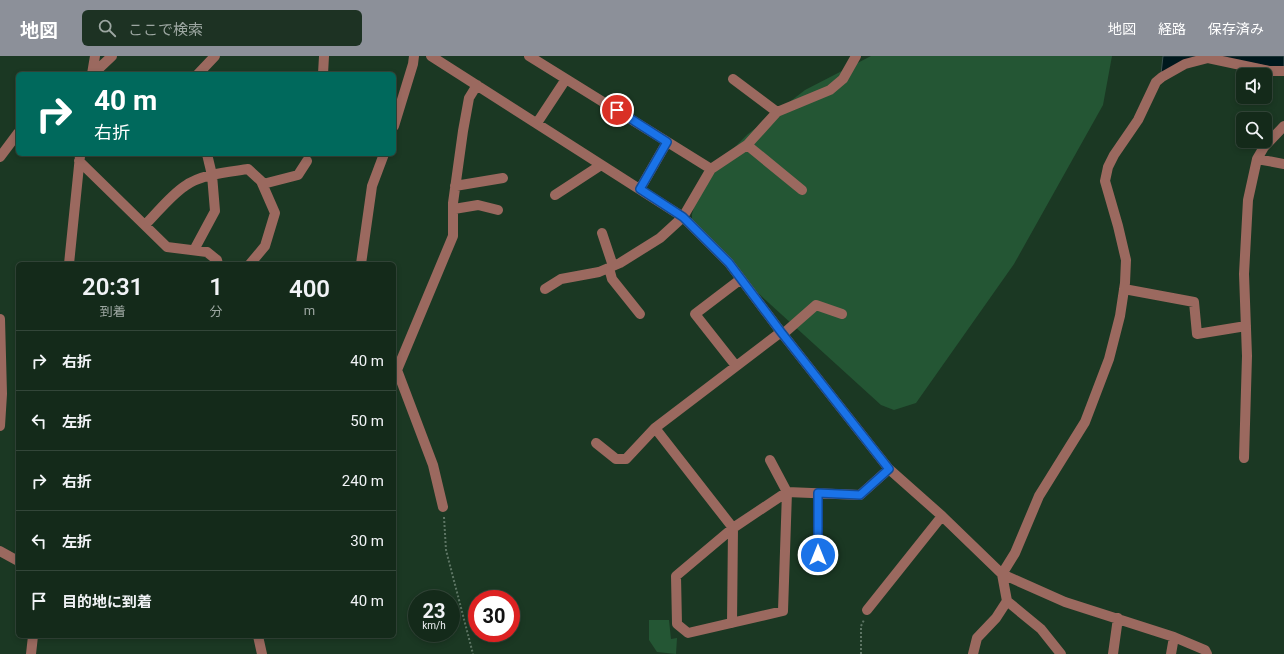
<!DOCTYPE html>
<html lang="ja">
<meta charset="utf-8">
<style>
:root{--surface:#142a1a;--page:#1d3223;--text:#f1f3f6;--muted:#9da7a2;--line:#334639;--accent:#8c9099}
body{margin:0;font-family:Roboto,"Noto Sans JP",sans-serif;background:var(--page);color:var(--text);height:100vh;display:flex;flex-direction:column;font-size:15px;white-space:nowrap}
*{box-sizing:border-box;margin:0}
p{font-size:13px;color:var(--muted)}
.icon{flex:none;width:22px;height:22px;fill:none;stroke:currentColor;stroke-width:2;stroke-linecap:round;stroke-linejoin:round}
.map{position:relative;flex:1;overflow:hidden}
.sheet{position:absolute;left:16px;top:206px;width:380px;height:376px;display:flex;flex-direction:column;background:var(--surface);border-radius:6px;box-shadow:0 2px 6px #0003,0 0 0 1px var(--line)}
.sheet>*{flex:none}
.guide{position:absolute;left:16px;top:16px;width:380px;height:84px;border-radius:6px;box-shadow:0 2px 6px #0003,0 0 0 1px var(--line);background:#00695c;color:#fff;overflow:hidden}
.controls{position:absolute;left:1236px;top:12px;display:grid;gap:8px}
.controls a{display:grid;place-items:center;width:36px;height:36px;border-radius:6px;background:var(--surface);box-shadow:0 2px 6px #0003,0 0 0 1px var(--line);font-size:20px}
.speed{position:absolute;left:408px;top:534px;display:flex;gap:8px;font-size:20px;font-weight:700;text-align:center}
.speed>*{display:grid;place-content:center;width:52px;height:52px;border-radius:50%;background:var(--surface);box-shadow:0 2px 6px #0003,0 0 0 1px var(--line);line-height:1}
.speed small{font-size:10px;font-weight:400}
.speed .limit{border:6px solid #d22;background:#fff;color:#111}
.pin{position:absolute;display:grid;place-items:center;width:34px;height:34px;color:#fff;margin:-17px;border:2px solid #fff;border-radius:50%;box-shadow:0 1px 4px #0007}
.me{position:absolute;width:44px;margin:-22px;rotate:0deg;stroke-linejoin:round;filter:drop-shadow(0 0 3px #0008)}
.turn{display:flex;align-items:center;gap:14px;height:84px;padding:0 12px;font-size:18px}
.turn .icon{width:52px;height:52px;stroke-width:2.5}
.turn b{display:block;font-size:28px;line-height:34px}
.eta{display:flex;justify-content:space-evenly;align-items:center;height:68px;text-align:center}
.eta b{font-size:24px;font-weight:600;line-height:28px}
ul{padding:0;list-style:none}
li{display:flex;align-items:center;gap:12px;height:60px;padding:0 12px;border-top:1px solid var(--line)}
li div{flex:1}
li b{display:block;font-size:15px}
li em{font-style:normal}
header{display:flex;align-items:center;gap:24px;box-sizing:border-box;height:56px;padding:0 20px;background:var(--accent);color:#fff}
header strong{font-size:19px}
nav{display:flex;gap:22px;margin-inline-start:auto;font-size:14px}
.search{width:280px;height:36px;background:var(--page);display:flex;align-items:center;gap:10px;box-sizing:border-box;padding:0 14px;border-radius:6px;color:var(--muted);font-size:15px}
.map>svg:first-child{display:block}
</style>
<header>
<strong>地図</strong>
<div class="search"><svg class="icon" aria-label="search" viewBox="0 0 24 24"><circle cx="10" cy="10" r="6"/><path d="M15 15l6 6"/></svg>ここで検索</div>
<nav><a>地図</a><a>経路</a><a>保存済み</a></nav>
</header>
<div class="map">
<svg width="1284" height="598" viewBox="0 0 1284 598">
<rect width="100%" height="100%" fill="#1b3823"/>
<path fill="#245634" d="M871,0H1112L1103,49L1014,208L916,347L894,354L881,349L702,186L692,169V158L696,145L721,105L748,78L805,34Z
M649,564H669L671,583L677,582L676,598L657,596L649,584Z"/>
<path fill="#00181d" stroke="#3b5151" d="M1163,0H1204L1161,18Z
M1213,0H1284V12L1282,13Z"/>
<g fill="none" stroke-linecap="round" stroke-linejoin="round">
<path stroke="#5d7564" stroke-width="2" stroke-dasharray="2 2" stroke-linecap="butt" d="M444,461L446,494L473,598
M861,598V570L864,564"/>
<path stroke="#9b695f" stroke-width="10" d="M431,0L683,161L729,207L781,276L889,413L942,460L1002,518L1065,546L1174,581L1205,594L1207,598
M529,0L711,113
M92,18L95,0
M93,18L112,0
M198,18L215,0
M323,18L324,0
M733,23L777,56
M537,67L566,23
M394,70L413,8L414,0
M747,89L802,134
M0,101L18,77
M1257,103L1284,108
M79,105L167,191L207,196L217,204L218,208
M263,128L298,119L307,105
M455,130L503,122
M640,133L667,86
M555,139L601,109
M454,153L478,149L498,154
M145,169C158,156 170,140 185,130C201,118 229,116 248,113L261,125L275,157L265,190L250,208
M602,177L613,210
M194,194L215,155L212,119L207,98
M69,208L80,100
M361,208L372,130L384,98
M609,212L612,223L640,258
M545,233L561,223L599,216L620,207L660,182L683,161L711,113L747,89L777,56L830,34L843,23L856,0
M1124,233L1194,246L1197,278L1246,270
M0,263L2,338L0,370
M783,278L816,249L842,258
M736,310L695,258L741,223
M394,311L397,314L433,409L443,451
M397,314L453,180V147L463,75L469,42L477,29
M655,372L733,472L732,567
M596,387L616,403H626L655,372L781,276
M1244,402L1247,300L1244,218L1248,144L1257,103L1264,91L1284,70
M770,404L787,436L783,555L688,577L677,568L676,520L733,472L787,436L860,439L889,413
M0,495L18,505
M818,499V437
M867,554L942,460
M258,580L262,598
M31,598L33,580
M973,598L977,582L996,562L1007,545
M1061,598L1041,573L1007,545L1002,518L1015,497L1039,440L1085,366L1109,303L1120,260L1125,227L1126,204L1118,170L1105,125L1108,111L1114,99L1138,64L1156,26L1162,21L1185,8L1208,2L1269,15H1284
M1113,598L1118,562
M1171,598L1174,581"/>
</g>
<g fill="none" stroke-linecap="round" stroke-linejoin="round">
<defs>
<path id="route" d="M617,54L667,86L640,133L683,161L729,207L781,276L889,413L860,439L818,437V499"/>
</defs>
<use href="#route" stroke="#114b97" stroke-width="10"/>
<use href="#route" stroke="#1a73e8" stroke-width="7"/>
</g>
</svg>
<div class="controls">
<a><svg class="icon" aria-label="sound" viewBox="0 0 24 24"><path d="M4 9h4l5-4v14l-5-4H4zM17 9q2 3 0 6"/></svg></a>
<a><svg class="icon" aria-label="search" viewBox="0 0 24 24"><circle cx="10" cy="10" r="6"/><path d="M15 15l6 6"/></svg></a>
</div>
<div class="speed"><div>23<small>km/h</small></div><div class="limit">30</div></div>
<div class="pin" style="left:617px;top:54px;background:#d93025"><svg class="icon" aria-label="arrive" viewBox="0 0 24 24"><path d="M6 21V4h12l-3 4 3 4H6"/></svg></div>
<svg class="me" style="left:818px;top:499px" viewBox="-20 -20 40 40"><circle r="17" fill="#1a73e8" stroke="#fff" stroke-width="3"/><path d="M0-11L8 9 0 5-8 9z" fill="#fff"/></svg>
<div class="guide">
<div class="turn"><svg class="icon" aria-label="right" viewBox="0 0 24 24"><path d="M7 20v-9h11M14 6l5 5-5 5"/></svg><div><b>40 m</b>右折</div></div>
</div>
<section class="sheet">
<div class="eta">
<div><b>20:31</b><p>到着</p></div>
<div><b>1</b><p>分</p></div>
<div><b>400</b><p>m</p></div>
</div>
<ul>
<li><svg class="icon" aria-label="right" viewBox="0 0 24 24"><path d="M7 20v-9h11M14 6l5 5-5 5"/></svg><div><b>右折</b></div><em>40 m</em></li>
<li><svg class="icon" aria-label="left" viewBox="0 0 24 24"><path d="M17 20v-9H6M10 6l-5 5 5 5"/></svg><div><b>左折</b></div><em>50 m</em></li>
<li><svg class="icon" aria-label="right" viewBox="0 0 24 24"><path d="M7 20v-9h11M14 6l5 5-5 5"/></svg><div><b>右折</b></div><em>240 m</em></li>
<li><svg class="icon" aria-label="left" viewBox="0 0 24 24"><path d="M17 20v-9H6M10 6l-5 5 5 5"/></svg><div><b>左折</b></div><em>30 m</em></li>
<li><svg class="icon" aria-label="arrive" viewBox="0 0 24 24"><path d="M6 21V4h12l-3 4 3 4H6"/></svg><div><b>目的地に到着</b></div><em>40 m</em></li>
</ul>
</section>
</div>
